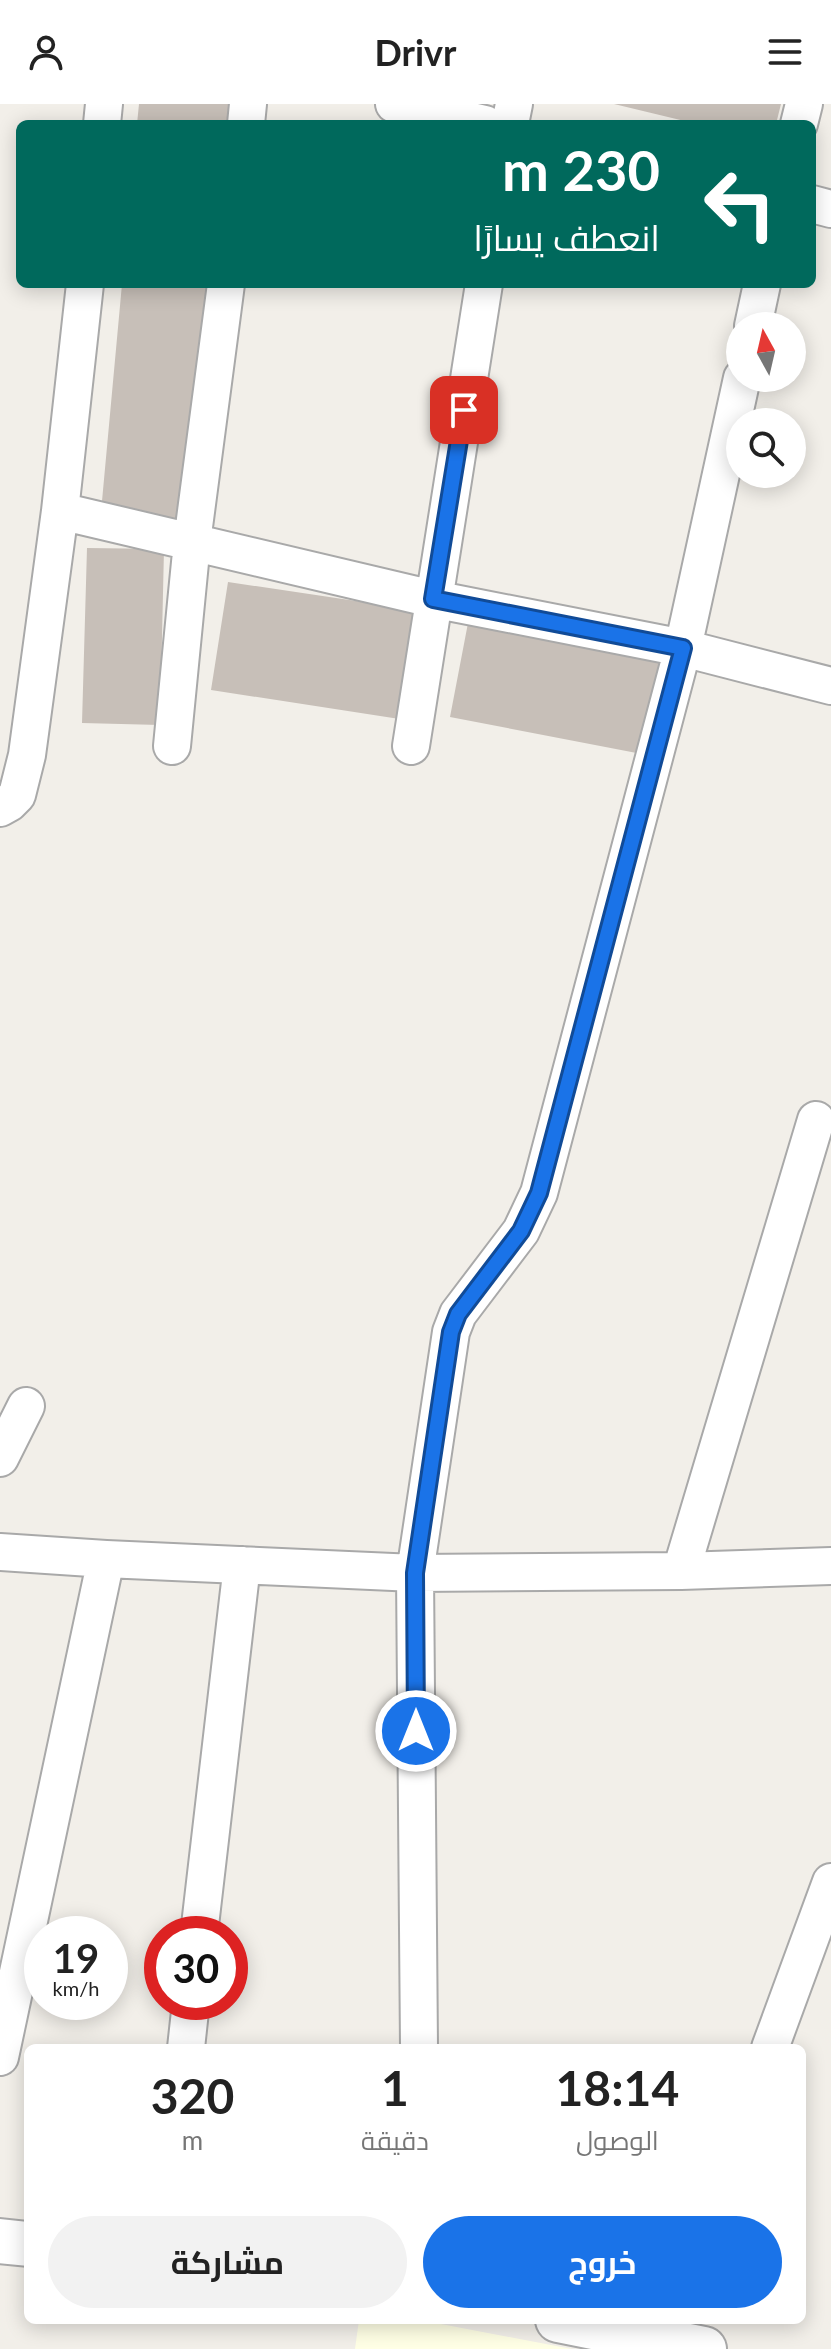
<!DOCTYPE html>
<html lang="ar">
<meta charset="utf-8">
<style>
:root{--surface:#fff;--page:#f2f2f2;--text:#222;--muted:#767676;--accent:#1a73e8}
body{margin:0;font-family:Lato,Cairo,sans-serif;background:var(--page);color:var(--text);direction:rtl;height:100vh;display:flex;flex-direction:column;font-size:30px;white-space:nowrap}
*{box-sizing:border-box;margin:0}
p{font-size:26px;color:var(--muted)}
.icon{flex:none;width:44px;height:44px;fill:none;stroke:currentColor;stroke-width:2;stroke-linecap:round;stroke-linejoin:round}
.map{position:relative;flex:1;overflow:hidden;direction:ltr}
.drawer{position:absolute;left:24px;top:1940px;width:782px;height:280px;display:flex;flex-direction:column;background:var(--surface);border-radius:12px;box-shadow:0 4px 20px #0003;direction:rtl}
.drawer>*{flex:none}
.hud{position:absolute;left:16px;top:16px;width:800px;height:168px;border-radius:12px;box-shadow:0 4px 20px #0003;direction:rtl;background:#00695c;color:#fff;overflow:hidden}
.needle{width:52px;rotate:352deg}
.buttons{position:absolute;left:726px;top:208px;display:grid;gap:16px}
.buttons a{display:grid;place-items:center;width:80px;height:80px;border-radius:50%;background:var(--surface);box-shadow:0 4px 20px #0003;font-size:40px}
.speed{position:absolute;left:24px;top:1812px;display:flex;gap:16px;font-size:40px;font-weight:700;text-align:center}
.speed>*{display:grid;place-content:center;width:104px;height:104px;border-radius:50%;background:var(--surface);box-shadow:0 4px 20px #0003;line-height:1}
.speed small{font-size:20px;font-weight:400}
.speed .limit{border:12px solid #d22;background:#fff;color:#111}
.pin{position:absolute;display:grid;place-items:center;width:68px;height:68px;color:#fff;margin:-34px;border-radius:16px;box-shadow:0 4px 12px #0006}
.me{position:absolute;width:88px;margin:-44px;rotate:0deg;stroke-linejoin:round;filter:drop-shadow(0 0 6px #0008)}
.turn{display:flex;align-items:center;gap:28px;height:168px;padding:0 24px;font-size:36px}
.turn .icon{width:104px;height:104px;stroke-width:2.5}
.turn b{display:block;font-size:56px;line-height:68px}
.eta{display:flex;justify-content:space-evenly;align-items:center;height:136px;text-align:center}
.eta b{font-size:48px;font-weight:700;line-height:56px}
.primary-button{display:flex;gap:16px;margin-top:auto;padding:16px 24px}
.primary-button a{flex:1;height:92px;border-radius:48px;background:var(--accent);color:#fff;font-size:32px;font-weight:700;line-height:92px;text-align:center}
.primary-button a+a{background:var(--page);color:var(--text)}
header{display:flex;justify-content:space-between;align-items:center;height:104px;padding:0 24px;background:var(--surface);font-size:36px;font-weight:700}
.map>svg:first-child{display:block}
</style>
<header><svg class="icon" aria-label="menu" viewBox="0 0 24 24"><path d="M4 6h16M4 12h16M4 18h16"/></svg>Drivr<svg class="icon" aria-label="person" viewBox="0 0 24 24"><circle cx="12" cy="8" r="4"/><path d="M4 21q1-7 8-7t8 7"/></svg></header>
<div class="map">
<svg width="831" height="2245" viewBox="0 0 831 2245">
<rect width="100%" height="100%" fill="#f2efe9"/>
<path fill="#ffffe5" d="M359,2216H420L572,2245H355Z"/>
<path fill="#c7bfb8" d="M139,0H232L231,20H137Z
M614,0H781L776,20H697Z
M122,180H216L193,417L101,408Z
M87,444L164,445L160,621L82,619Z
M228,478L423,507L406,616L211,586Z
M468,519L665,557L647,651L450,613Z"/>
<g fill="none" stroke-linecap="round" stroke-linejoin="round">
<defs>
<path id="minor" d="M394,0L485,20
M102,20L104,0
M246,20L248,0
M510,20L514,0
M799,20L804,0
M812,100L831,105
M753,222L762,180
M60,407L433,495L683,544L831,582
M172,642L192,438L226,180
M411,642L484,180
M0,704L9,699L17,691L27,651L60,407L85,180
M0,1354L26,1302
M0,1448L106,1455L415,1469L681,1467L831,1462
M681,1467L816,1016
M199,1830L242,1461
M186,1944L191,1898
M419,1944L415,1469L451,1228L458,1210L521,1127L539,1089L683,544L742,274
M770,1944L831,1778
M0,1953L106,1455"/>
<path id="tertiary" d="M0,2137L28,2140
M558,2216L704,2245"/>
</defs>
<use href="#minor" stroke="#a9a9a9" stroke-width="40"/>
<use href="#tertiary" stroke="#a9a9a9" stroke-width="48"/>
<use href="#minor" stroke="#fff" stroke-width="36"/>
<use href="#tertiary" stroke="#fff" stroke-width="44"/>
</g>
<g fill="none" stroke-linecap="round" stroke-linejoin="round">
<defs>
<path id="route" d="M416,1627L415,1469L451,1228L458,1210L521,1127L539,1089L683,544L433,495L464,306"/>
</defs>
<use href="#route" stroke="#114b97" stroke-width="20"/>
<use href="#route" stroke="#1a73e8" stroke-width="14"/>
</g>
</svg>
<div class="buttons">
<a><svg class="needle" viewBox="-14 -14 28 28"><path d="M0-13l5 13h-10z" fill="#e53935"/><path d="M0 13l5-13h-10z" fill="#767676"/></svg></a>
<a><svg class="icon" aria-label="search" viewBox="0 0 24 24"><circle cx="10" cy="10" r="6"/><path d="M15 15l6 6"/></svg></a>
</div>
<div class="speed"><div>19<small>km/h</small></div><div class="limit">30</div></div>
<div class="pin" style="left:464px;top:306px;background:#d93025"><svg class="icon" aria-label="arrive" viewBox="0 0 24 24"><path d="M6 21V4h12l-3 4 3 4H6"/></svg></div>
<svg class="me" style="left:416px;top:1627px" viewBox="-20 -20 40 40"><circle r="17" fill="#1a73e8" stroke="#fff" stroke-width="3"/><path d="M0-11L8 9 0 5-8 9z" fill="#fff"/></svg>
<div class="hud">
<div class="turn"><svg class="icon" aria-label="left" viewBox="0 0 24 24"><path d="M17 20v-9H6M10 6l-5 5 5 5"/></svg><div><b>230 m</b>انعطف يسارًا</div></div>
</div>
<section class="drawer">
<div class="eta">
<div><b>18:14</b><p>الوصول</p></div>
<div><b>1</b><p>دقيقة</p></div>
<div><b>320</b><p>m</p></div>
</div>
<div class="primary-button"><a>خروج</a><a>مشاركة</a></div>
</section>
</div>
